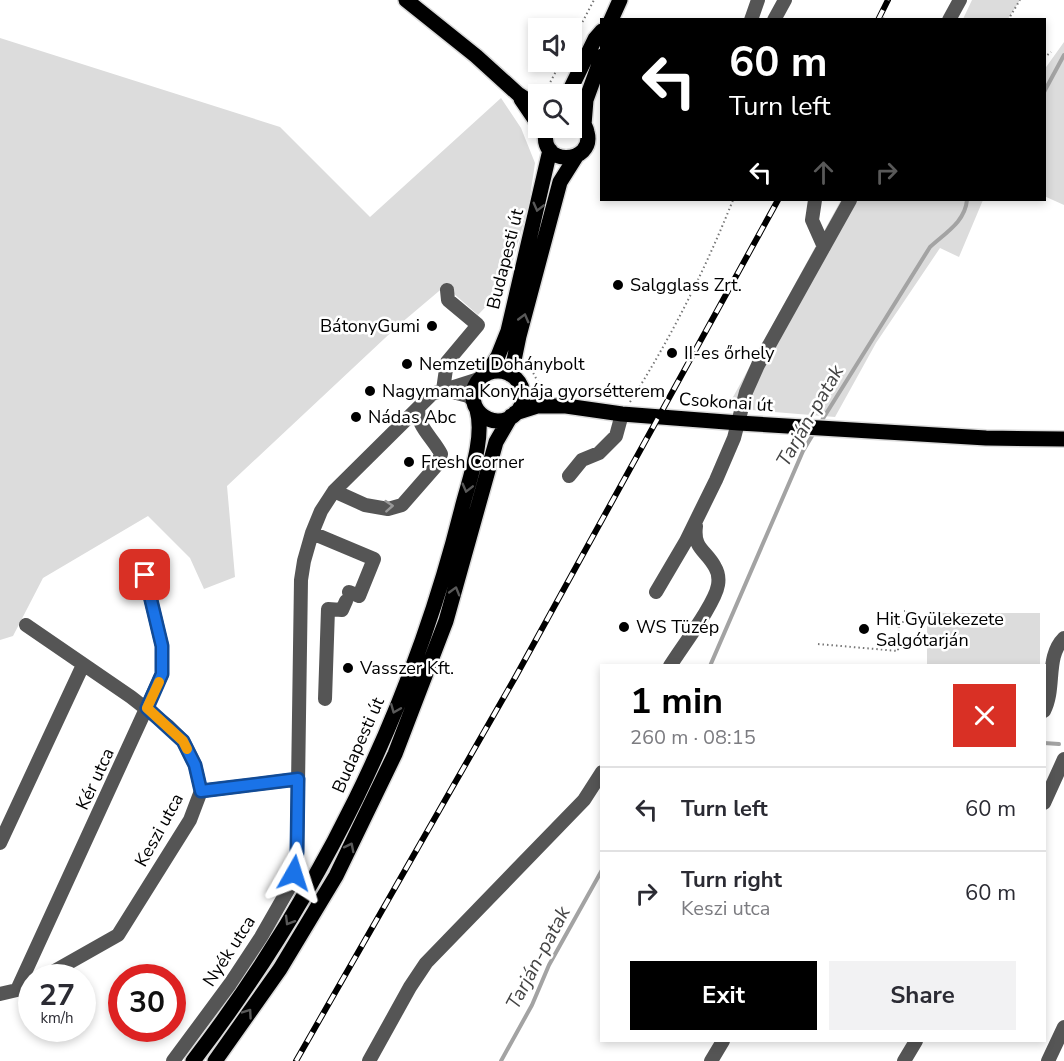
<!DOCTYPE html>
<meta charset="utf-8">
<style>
:root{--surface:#fff;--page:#f2f2f3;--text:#2b2b33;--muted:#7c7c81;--line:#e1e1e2;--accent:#000}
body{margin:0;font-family:"Nunito Sans",sans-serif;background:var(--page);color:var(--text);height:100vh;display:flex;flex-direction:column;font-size:22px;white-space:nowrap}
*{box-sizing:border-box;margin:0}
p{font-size:20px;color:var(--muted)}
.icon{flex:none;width:33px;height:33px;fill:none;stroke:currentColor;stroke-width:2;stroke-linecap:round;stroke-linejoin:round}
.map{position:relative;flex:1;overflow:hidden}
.sheet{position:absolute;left:600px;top:664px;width:446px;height:378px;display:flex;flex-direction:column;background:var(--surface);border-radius:0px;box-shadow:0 3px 9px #0003}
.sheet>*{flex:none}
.top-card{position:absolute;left:600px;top:18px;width:446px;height:183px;border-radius:0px;box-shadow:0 3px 9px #0003;background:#000;color:#fff;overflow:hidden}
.buttons{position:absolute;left:528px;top:18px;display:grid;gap:12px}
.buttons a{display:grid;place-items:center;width:54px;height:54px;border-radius:0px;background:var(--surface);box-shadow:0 3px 9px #0003;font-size:30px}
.speed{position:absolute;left:18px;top:964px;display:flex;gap:12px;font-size:30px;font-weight:700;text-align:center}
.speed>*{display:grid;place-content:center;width:78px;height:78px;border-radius:50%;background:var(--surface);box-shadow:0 3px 9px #0003;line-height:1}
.speed small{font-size:15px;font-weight:400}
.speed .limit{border:9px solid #d22;background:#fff;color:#111}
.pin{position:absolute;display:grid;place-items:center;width:51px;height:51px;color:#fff;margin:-26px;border-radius:12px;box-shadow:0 3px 9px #0006}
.me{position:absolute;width:66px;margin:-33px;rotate:6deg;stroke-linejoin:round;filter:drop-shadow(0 0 4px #0008)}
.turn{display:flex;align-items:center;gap:21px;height:126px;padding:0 30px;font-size:27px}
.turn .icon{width:78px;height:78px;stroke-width:2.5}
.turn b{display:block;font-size:42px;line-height:51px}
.lanes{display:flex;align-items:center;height:57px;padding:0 30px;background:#0003;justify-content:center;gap:30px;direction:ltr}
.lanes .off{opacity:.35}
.round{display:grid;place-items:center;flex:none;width:63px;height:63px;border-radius:0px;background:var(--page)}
.head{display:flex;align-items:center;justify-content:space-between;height:102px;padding:0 30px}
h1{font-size:36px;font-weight:700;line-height:45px;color:var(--accent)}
.cta{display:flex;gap:12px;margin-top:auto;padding:12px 30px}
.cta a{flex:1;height:69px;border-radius:0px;background:var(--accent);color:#fff;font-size:24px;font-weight:700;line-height:69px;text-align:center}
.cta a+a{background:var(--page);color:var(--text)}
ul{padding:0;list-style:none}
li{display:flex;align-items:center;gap:18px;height:84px;padding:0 30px;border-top:2px solid var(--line)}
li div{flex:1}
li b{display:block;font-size:22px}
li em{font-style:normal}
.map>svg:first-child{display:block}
</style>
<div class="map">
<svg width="1064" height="1061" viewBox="0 0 1064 1061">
<rect width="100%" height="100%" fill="#fff"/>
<path fill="#dcdcdc" d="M972,0H1020L1008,19H963Z
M0,38L280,127L370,217L501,98L521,128L535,163L529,204L506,285L478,315L445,286L400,324L227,486L235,577L204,589L190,558L148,516L43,578L13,636L0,640Z
M1064,42V205L1044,196V70Z
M841,200H983L959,257L940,248L876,343L835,417L727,408Z
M927,613H1040V666H927Z"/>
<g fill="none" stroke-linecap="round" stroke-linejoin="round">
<path stroke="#a3a3a3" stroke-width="4" d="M1044,92L1064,55
M819,425L930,247C945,233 965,222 967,200
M710,666L803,451L815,431
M1044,743L1059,744
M501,1061L532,1005L549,965L602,870"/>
<defs>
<path id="major" d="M406,0L476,56L518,94L538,107
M611,20L620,0
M568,94L595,39L602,31
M521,99L538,124
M584,125L586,100L602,56
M547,128C535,168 596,165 587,132C585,123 579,118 572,115
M473 396a25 25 0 1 1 50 0a25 25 0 1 1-50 0Z
M487,373L498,356L508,331L550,150
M511,375L519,336L560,182L577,155
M515,413L537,406H566L622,414L739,423L986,438L1064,439
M193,1061C319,897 412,709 462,508C469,480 485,438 477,410
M215,1061L280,969L336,876L395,754L446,621L496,442L511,416"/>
</defs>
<use href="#major" stroke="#dbdbdb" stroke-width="18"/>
<path stroke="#777" stroke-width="2" stroke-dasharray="1.5 3" stroke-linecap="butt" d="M883,18L885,20
M1008,20L1020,0
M572,42L594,0
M1044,58L1051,52
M544,94L561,62
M527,361L540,386L539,394
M630,402C671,338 705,270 733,200
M818,644L898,651L899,622H907V611H904
M898,645L915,647"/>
<path stroke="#555" stroke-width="14" d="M751,20L758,0
M774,20L785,0
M949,20L960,0
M815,200L812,220L824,247
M443,390L447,362L478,325L448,300L447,290
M445,390L468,396L473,400
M569,476L582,460L599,453L616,436L622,414
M334,491L365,505L388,509L402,505L437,465L441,454C434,439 414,424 419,407
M312,533L374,559L359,596L349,592
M656,592L686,541L716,480L734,438L746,392L758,365L850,200
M26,625L131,697L168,726L183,741L195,765L201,791L190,820L118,935L42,978
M670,666C681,648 715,604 718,585C719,579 718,572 715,567C706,550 693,549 696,526
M325,699L328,609L342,610L346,601
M1044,711C1056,688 1045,657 1064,638
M201,791L298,779
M1044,803L1064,759
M0,843L83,665
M17,990L162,674V646L145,575
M0,994L17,990L32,983
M173,1061L230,984L261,937L289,888L294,873L297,852L301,580L304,561L312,533L321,511L334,491L432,394L479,379
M369,1061L410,987L426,963L584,800L602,772
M711,1061L723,1041
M904,1061L916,1041
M1048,1061L1064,1027"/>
<use href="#major" stroke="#000" stroke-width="15"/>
<defs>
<path id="rail" d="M878,20L888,0
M296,1061L516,676L778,200"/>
</defs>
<use href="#rail" stroke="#000" stroke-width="6"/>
<use href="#rail" stroke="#fff" stroke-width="4" stroke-dasharray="11" stroke-linecap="butt"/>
</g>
<defs><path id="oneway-chevron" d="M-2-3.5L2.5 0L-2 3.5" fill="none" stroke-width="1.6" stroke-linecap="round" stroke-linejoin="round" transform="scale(1.5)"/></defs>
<g stroke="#595959">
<use href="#oneway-chevron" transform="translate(538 207) rotate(104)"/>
<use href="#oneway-chevron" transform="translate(524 318) rotate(-75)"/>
<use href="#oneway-chevron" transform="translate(467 488) rotate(104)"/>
<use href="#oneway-chevron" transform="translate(455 591) rotate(-74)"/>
<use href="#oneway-chevron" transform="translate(395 709) rotate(112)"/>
<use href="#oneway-chevron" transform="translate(350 847) rotate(-63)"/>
<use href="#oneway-chevron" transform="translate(289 921) rotate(121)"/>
<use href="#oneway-chevron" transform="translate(248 1013) rotate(-55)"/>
</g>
<use stroke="#999" href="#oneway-chevron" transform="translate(389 506) rotate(-4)"/>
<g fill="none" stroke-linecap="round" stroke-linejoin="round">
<defs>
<path id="route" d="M145,575L162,646V674L147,708L183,741L195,765L201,791L298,779L297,852L294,873"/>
</defs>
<use href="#route" stroke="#114b97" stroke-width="15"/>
<use href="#route" stroke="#1a73e8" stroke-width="10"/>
<path stroke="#f59e0b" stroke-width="10" d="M159,682L147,708L183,741L187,749"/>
</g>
<g fill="#000" stroke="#fff" stroke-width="2">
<circle cx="618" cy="285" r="6"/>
<circle cx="432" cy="326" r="6"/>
<circle cx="672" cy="353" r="6"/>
<circle cx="407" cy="364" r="6"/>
<circle cx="370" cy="391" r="6"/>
<circle cx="356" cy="417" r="6"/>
<circle cx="409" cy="462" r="6"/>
<circle cx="624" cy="627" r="6"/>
<circle cx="864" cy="629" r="6"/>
<circle cx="348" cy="668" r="6"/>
</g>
<g text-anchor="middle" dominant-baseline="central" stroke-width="5" stroke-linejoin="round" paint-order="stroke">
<g font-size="18" fill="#000" stroke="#fff">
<text transform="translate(505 259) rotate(-76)">Budapesti út</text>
<text transform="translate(726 402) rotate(4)">Csokonai út</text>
<text transform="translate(358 745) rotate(-66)">Budapesti út</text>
<text transform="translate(95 779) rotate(-65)">Kér utca</text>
<text transform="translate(159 830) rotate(-61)">Keszi utca</text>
<text transform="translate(229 951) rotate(-57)">Nyék utca</text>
</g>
<g font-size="18" fill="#000" stroke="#fff" text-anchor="start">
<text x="630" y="285">Salgglass Zrt.</text>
<text x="420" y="326" text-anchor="end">BátonyGumi</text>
<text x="684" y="353">II-es őrhely</text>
<text x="419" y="364">Nemzeti Dohánybolt</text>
<text x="382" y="391">Nagymama Konyhája gyorsétterem</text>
<text x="368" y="417">Nádas Abc</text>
<text x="421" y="462">Fresh Corner</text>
<text x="876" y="619">Hit Gyülekezete<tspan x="876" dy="21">Salgótarján</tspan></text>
<text x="636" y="627">WS Tüzép</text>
<text x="360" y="668">Vasszer Kft.</text>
</g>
<g font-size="20" font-style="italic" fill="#444" stroke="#fff">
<text transform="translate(810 416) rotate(-60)">Tarján-patak</text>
<text transform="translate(538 958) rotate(-62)">Tarján-patak</text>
</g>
</g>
</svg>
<div class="buttons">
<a><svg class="icon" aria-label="sound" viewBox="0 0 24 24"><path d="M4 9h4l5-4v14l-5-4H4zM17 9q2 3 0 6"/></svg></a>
<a><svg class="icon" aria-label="search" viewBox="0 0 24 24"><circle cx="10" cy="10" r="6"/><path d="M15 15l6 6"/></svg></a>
</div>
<div class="speed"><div>27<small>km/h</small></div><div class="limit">30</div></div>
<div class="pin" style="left:145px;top:575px;background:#d93025"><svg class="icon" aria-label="arrive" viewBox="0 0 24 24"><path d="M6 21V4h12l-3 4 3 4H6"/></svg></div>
<svg class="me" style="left:294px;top:873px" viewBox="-20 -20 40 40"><path d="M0-17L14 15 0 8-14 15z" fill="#1a73e8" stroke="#fff" stroke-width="4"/></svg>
<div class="top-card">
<div class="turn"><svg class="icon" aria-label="left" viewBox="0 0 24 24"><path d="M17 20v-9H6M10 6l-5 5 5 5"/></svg><div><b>60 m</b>Turn left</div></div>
<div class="lanes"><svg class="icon" aria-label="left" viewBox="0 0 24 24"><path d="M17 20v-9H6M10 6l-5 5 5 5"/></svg><svg class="icon off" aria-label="ahead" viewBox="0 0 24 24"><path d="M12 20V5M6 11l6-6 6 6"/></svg><svg class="icon off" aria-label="right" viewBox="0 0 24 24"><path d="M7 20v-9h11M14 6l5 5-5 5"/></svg></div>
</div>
<section class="sheet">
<div class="head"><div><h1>1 min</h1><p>260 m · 08:15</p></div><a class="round" style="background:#d93025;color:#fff"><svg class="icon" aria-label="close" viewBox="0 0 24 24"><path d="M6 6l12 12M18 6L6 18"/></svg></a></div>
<ul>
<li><svg class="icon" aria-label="left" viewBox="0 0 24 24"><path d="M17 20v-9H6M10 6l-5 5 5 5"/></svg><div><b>Turn left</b></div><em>60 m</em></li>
<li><svg class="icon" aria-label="right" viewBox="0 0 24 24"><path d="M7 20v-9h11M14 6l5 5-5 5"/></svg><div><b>Turn right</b><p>Keszi utca</p></div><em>60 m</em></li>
</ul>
<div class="cta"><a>Exit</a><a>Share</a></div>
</section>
</div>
